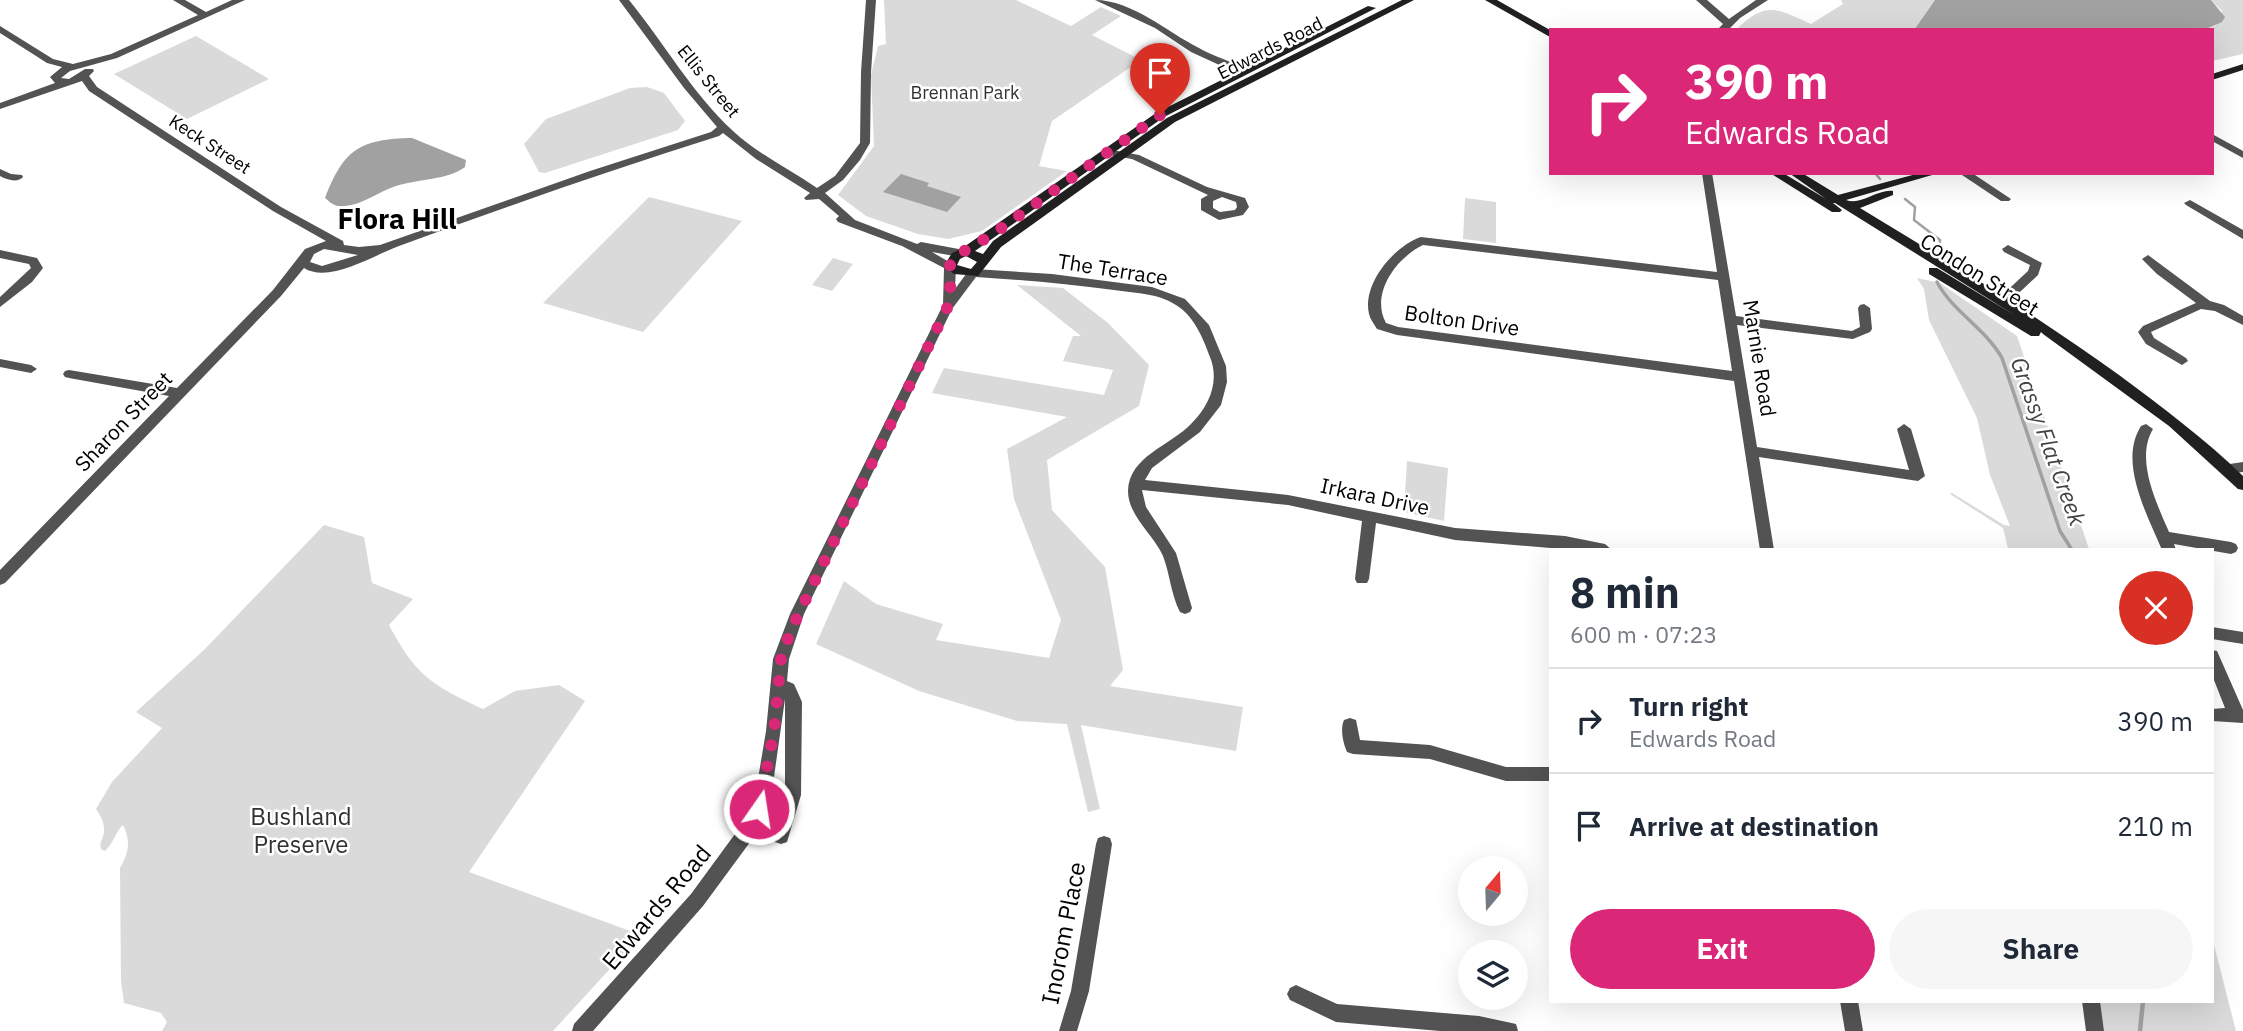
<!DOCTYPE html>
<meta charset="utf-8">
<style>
:root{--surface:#fff;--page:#f6f6f7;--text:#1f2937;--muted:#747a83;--line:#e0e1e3;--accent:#db2777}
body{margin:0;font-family:"IBM Plex Sans",sans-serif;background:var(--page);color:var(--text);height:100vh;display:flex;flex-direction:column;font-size:26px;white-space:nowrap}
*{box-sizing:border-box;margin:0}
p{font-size:23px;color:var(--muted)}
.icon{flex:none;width:38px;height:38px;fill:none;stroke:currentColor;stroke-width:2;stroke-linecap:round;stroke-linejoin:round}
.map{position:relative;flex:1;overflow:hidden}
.details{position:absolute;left:1549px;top:548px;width:665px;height:455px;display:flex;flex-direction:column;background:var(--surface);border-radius:0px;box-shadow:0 7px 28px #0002}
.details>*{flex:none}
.banner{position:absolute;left:1549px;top:28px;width:665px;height:147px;border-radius:0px;box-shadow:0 7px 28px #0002;background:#db2777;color:#fff;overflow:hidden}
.needle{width:46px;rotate:19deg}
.controls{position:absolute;left:1458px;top:856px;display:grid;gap:14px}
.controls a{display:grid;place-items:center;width:70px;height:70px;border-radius:50%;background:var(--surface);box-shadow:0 7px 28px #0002;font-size:35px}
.pin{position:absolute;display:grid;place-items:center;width:60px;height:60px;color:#fff;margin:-72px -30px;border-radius:50% 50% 50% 0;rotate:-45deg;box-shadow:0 0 7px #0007}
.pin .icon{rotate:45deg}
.me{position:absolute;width:77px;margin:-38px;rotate:13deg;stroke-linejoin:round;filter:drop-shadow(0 0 5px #0008)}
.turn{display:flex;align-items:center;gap:24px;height:147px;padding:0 21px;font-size:32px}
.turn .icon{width:91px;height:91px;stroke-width:2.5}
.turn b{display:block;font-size:49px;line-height:60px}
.round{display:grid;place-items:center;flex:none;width:74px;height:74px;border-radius:37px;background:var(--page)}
.headline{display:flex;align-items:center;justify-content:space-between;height:119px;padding:0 21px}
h1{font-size:42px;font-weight:800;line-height:52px}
.button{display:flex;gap:14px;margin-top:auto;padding:14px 21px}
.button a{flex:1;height:80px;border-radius:42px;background:var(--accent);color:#fff;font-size:28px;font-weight:800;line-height:80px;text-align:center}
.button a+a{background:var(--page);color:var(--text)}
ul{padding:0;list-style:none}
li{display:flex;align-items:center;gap:21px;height:105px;padding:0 21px;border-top:2px solid var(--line)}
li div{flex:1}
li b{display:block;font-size:26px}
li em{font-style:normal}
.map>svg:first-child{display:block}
</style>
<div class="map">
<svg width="2243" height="1031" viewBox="0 0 2243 1031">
<rect width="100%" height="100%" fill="#fff"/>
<path fill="#dadada" d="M884,0H1016L1071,26L1101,7L1121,16L1092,35L1141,60L1052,121L1039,166L1067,171L982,231L948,239L918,234L866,216L838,195L874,146L871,75L878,46L886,44Z
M1841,0H1935L1914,30H1736C1766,0 1777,9 1811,24L1843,4Z
M2211,0H2243V54L2212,61V30H2204L2215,26L2222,11Z
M196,36L269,79L187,119L114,74Z
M647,87L664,93L685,121L678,130L545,173L539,172L524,144L546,119L630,88Z
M649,197L742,221L643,332L543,303Z
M1465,198L1496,202V243L1463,239Z
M833,258L853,264L832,291L812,285Z
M1917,278L1940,283L2017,336L2089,549H2008L2003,528L1950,494L1952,493L2004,525L2010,526L1990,475L1977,418L1929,320L1924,289Z
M1017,285L1063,288L1108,323L1149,365L1139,406L1047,460L1052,510L1105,567L1123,670L1110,686L1243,707L1236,751L1081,725L1100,809L1088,812L1067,724L1017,721L919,691L816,644L844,581L876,604L943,624L936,640L1049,658L1061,620L1014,499L1007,449L1067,417L932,393L944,368L1104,395L1113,370L1063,361L1073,336H1081Z
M1407,461L1448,468L1444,521L1404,512Z
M324,525L364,537L372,583L413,599L389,625C416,676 432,685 483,709L515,691L559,685L585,701L469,872L641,935L553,1031H162L167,1022L161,1013L124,1003L121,981L120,868C129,853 131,841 123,825C115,832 114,843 105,851L101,849C99,841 103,840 104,832C105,823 100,815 96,809L112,782L162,728L136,712L205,649Z
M2212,937L2236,1031H2104L2100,1001H2212Z"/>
<path fill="#a1a1a1" d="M1935,0H2211L2225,17L2222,22L2204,30H1914Z
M412,138L466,160L465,167C448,180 418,179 396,186C380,191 362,205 345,206C335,207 332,204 325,198C344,149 360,139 412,138Z
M901,174L929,183L927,186L961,197L947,212L883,192Z"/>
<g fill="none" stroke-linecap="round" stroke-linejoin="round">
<path stroke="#a1a1a1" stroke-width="2.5" d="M1875,173L1880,179
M1905,199L1915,207L1914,220L1940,240L1939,255"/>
<path stroke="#a1a1a1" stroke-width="3.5" d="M1937,282C1953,312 1985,328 2002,358L2060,531L2072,550"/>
<path stroke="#a1a1a1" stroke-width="4.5" d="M2140,1031L2143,1001"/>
<path fill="#535353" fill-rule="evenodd" d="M173,0H185L206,12L232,0H245L117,58L70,71L61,78L69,79L85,69H93L94,71L89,76L97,87L281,207L343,241L344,245L359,247L380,245L590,171L711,132L717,127L684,88L619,0H629C664,43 692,93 733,131C758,154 789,169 817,188L835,176L860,143L861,72L866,0H876L871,72L870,143L860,160L843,180L825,193L855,220L917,244L921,242L964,250V256L960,257L932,252L956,266L955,289L969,270L974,269L1052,274L1152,287L1185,299L1209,325L1226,366L1227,382L1221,405L1200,432L1152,468L1145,480L1288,495L1455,528L1565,536L1605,544L1612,550H1574L1455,540L1376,523L1369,579L1367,583H1357L1355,579L1362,521L1288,505L1142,490L1146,507L1176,553L1192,608L1190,612L1185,614L1180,612C1171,595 1170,574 1163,556C1154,535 1128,516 1128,491C1129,456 1170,446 1191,424C1209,406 1220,382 1210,357C1203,338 1194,316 1176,305C1158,293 1134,293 1114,290C1068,284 1023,280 976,277L952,309L804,614L789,659L787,681L794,684L802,702L801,795L787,842L781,844L775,842L773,836L785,795V699L772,791L756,834L703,906L593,1031H572L574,1024L691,894L743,823L756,791L766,731L773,659L790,614L943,305L944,268L902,246L838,222L836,219L839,216L819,199L806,200L804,198L810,193L756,159L723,133L719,136C611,170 505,207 399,246C374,255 329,284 304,268L281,296L5,583L0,585V570L169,396L69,378L65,377L63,374L65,371L69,370L177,388L273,290L305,249L326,241L273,211L89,91L82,81L0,109V103L55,83L50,77L62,67L47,63L0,33V26L53,59L73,64L111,54L198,15ZM324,249L358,255L322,266L310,262L314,254Z
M1095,0C1132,0 1167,32 1199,48C1214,57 1234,61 1248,72L1239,74L1191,52L1155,28Z
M1696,0H1707L1729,19L1756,0H1768L1740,18L1728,30H1717L1723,24Z
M2212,134L2243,151V158L2212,141Z
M1107,149L1139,155L1207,187L1245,198L1249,207L1243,215L1219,220L1201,210V199L1208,195L1132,159L1103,154V150ZM1222,197L1236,202L1237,207L1235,210L1220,212L1213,208V201Z
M0,169L11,174L22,175L23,177C18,183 7,180 0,176Z
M1702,173H1712L1736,316L1852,331L1860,327L1858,308L1860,305L1864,304L1870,308L1872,329L1870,332L1853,339L1737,325L1757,447L1909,470L1897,429L1904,424L1911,429L1925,476L1918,481L1759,457L1774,550H1760L1734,381L1397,335L1377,329C1374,324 1370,319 1369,314C1362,284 1394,246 1421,237L1717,272ZM1423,245L1718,280L1732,371L1398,327L1386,323C1370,294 1396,258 1423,245Z
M1959,173H1972L2011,199L2009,201H2001Z
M2190,200L2243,230V239L2186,205L2184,203Z
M2008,245L2042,263L2038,275L2006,305H1998L1996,302L1998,299L2028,271L2030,265L2004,252L2002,249Z
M0,250L37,258L43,268L32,282L0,307V297L31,268L29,264L0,258Z
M2148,255L2210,301L2224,305L2243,316V325L2215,311L2201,309L2151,332L2154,338L2186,358L2188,361L2182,365L2146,344L2138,332L2143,326L2196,303L2157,274L2142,259Z
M0,359L31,365L37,369L31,373L0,367Z
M2146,424L2153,429C2135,459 2156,502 2169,532L2231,542L2236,544L2238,548L2236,552L2231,554L2174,544L2176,550H2162C2147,514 2118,462 2141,426Z
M2243,462V472L2228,474L2221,469L2223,465Z
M2212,627L2243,632V644L2212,639Z
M2212,650L2217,651L2243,710V723L2212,721V709L2225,708L2212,675Z
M1350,718L1356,720L1360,740L1430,745L1506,767H1550V781H1506L1430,759L1353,754L1347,752C1343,743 1340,729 1344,720Z
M1104,836L1110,838L1112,844L1089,991L1077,1031H1059L1071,991L1096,844L1098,838Z
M1296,985L1337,1004L1479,1016L1516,1024L1518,1031H1440L1336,1022L1290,1000L1287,994L1290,988Z
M1840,1001H1858L1863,1031H1845Z
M2082,1001H2100L2104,1031H2086Z"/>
<path fill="#202020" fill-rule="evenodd" d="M1402,0H1414L1175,122L1001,247L978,276L954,274L944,266L952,253L961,249L1156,113L1368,6L1376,8L1164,117L975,251L983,254L993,241L1167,118ZM966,256L977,262L971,269L957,265L960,259Z
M1485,0H1497L1550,30V37Z
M2243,64V70L2212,80V74Z
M1770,173H1783L1826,199L1789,173H1802L1838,195L1920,173H1939L1846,200C1861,206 1877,189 1893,191V195L1860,208C1948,261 2036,315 2119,375C2162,407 2205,439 2243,476V490L2238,489L2169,426L2043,334L2041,332L2039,336H2031L1929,274V268H1937L2016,316L1835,203H1833L1842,210L1840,212H1832Z"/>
</g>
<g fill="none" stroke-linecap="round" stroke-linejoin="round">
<path stroke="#db2777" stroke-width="12" stroke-dasharray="0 21.6" d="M759,809L774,731L781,659L791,630L947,308L951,282L950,264L956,256L993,234L1160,115"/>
</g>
<g text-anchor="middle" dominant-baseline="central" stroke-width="5" stroke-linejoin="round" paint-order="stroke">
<g font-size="18" fill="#000" stroke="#fff">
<text transform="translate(1270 48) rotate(-27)">Edwards Road</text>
<text transform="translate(709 81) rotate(51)">Ellis Street</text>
<text transform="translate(210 144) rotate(33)">Keck Street</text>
</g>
<g font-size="18" fill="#313131" stroke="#fff">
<text x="965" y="92">Brennan Park</text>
</g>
<g font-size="21" fill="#000" stroke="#fff">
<text transform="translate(1113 269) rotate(9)">The Terrace</text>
<text transform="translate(1980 274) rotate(32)">Condon Street</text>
<text transform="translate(1462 320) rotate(8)">Bolton Drive</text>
<text transform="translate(1760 358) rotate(81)">Marnie Road</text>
<text transform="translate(123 421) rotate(-46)">Sharon Street</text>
<text transform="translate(1375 496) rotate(12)">Irkara Drive</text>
</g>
<g font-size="23" font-style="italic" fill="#424242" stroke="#fff">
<text transform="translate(2049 441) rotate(70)">Grassy Flat Creek</text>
</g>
<g font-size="24" fill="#313131" stroke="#fff">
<text x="301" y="816">Bushland<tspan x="301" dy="28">Preserve</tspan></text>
</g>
<g font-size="24" fill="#000" stroke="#fff">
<text transform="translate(656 907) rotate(-50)">Edwards Road</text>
<text transform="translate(1063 933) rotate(-79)">Inorom Place</text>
</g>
<g font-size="28" font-weight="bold" fill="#000" stroke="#fff">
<text x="397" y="218">Flora Hill</text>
</g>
</g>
</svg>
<div class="controls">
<a><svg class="needle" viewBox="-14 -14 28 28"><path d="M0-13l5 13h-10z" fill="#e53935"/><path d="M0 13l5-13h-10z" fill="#747a83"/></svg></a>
<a><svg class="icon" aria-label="layers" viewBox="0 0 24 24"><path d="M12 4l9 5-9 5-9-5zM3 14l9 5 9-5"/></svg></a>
</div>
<div class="pin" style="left:1160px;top:115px;background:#d93025"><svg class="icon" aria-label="arrive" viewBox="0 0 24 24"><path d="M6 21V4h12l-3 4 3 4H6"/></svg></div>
<svg class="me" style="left:759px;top:809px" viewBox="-20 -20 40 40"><circle r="17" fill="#db2777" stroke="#fff" stroke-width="3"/><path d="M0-11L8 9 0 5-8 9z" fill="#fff"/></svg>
<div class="banner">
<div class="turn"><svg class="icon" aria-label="right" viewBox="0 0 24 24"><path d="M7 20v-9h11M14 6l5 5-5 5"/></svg><div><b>390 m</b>Edwards Road</div></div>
</div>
<section class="details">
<div class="headline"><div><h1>8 min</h1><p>600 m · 07:23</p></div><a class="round" style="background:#d93025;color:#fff"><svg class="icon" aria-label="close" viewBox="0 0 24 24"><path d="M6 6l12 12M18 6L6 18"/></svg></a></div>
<ul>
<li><svg class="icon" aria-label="right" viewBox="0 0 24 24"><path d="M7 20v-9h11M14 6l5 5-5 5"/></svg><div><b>Turn right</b><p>Edwards Road</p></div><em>390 m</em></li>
<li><svg class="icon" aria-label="arrive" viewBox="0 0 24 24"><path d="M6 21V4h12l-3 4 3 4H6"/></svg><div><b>Arrive at destination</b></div><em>210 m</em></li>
</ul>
<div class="button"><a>Exit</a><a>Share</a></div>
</section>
</div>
